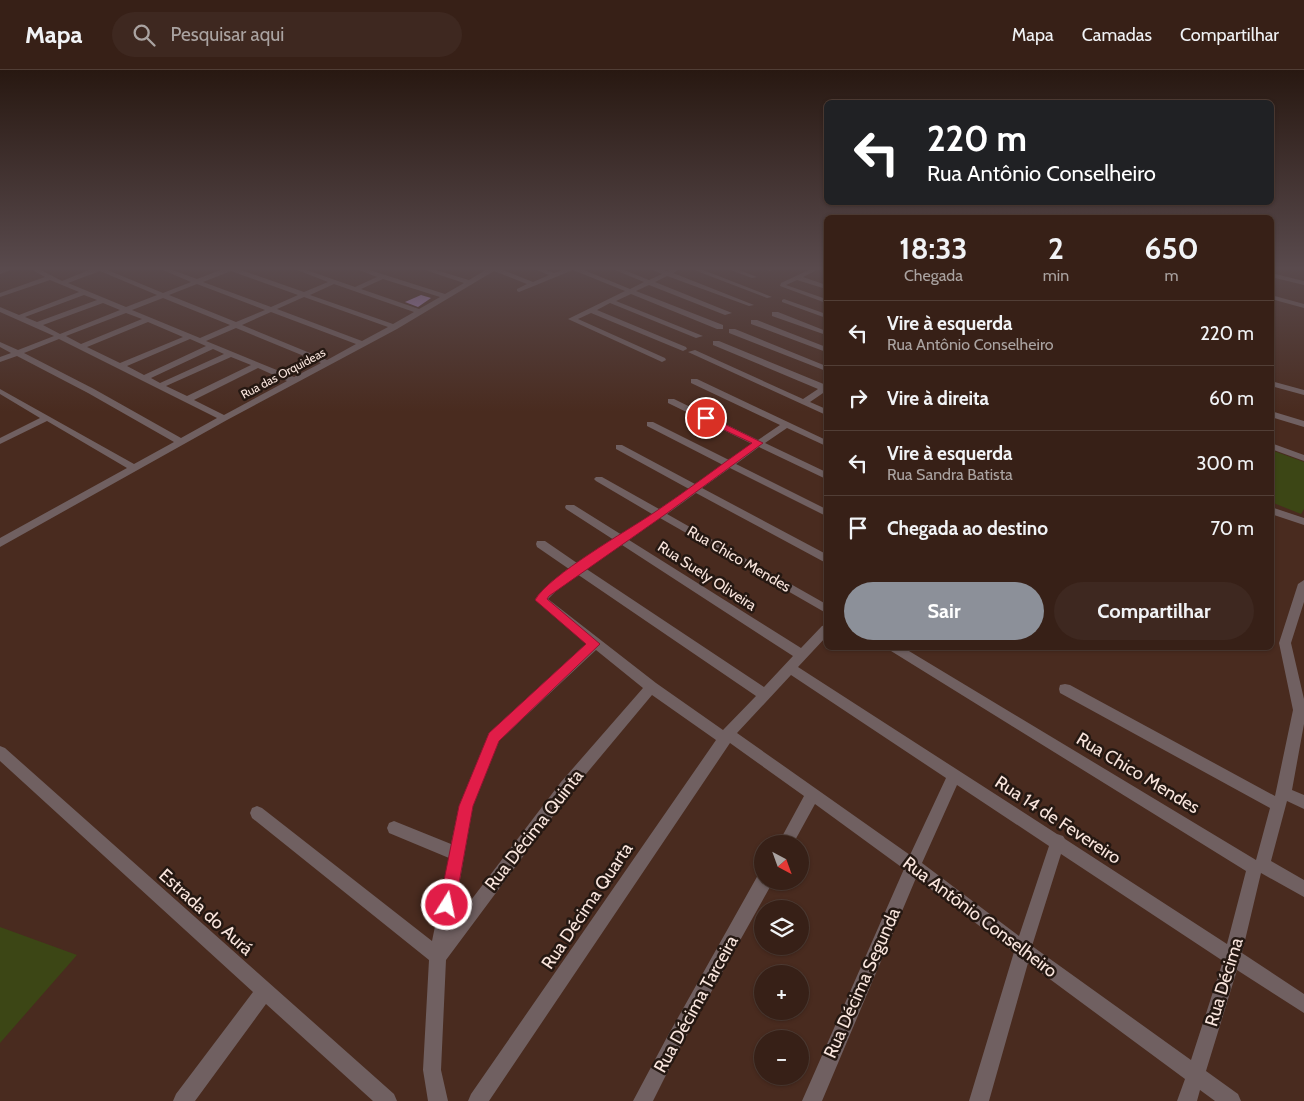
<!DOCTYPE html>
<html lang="pt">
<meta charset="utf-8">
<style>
:root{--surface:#372017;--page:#3e2820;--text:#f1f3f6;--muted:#aaa3a1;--line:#513e36;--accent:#8c9099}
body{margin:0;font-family:Cabin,sans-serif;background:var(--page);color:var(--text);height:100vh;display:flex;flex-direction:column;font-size:19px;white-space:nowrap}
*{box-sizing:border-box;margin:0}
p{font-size:16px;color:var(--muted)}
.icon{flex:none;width:28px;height:28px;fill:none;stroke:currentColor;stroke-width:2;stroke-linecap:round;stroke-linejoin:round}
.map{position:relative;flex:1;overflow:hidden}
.panel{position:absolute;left:824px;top:145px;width:450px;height:435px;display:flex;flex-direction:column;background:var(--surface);border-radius:8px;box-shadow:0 1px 4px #0004,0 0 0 1px var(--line)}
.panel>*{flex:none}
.banner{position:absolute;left:824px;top:30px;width:450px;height:105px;border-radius:8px;box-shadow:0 1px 4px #0004,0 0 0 1px var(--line);background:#202124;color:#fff;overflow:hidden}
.needle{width:32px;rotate:139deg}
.tools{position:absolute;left:754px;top:765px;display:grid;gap:10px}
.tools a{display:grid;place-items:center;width:55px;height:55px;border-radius:50%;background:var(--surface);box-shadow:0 1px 4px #0004,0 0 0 1px var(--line);font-size:25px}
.pin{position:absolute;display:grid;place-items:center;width:42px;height:42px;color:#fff;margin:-21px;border:2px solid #fff;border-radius:50%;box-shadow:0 1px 5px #0007}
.me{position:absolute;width:55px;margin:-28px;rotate:10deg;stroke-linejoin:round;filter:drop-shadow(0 0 4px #0008)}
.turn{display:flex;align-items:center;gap:18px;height:105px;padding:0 20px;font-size:22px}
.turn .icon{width:65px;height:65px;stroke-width:2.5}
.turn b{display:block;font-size:35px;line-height:42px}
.eta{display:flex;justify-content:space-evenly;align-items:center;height:85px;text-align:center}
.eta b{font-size:30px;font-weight:700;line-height:35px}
.primary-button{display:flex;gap:10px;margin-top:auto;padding:10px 20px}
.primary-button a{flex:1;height:58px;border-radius:30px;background:var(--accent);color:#fff;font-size:20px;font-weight:700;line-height:58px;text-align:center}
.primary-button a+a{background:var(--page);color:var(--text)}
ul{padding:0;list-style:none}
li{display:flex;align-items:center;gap:15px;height:65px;padding:0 20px;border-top:1px solid var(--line)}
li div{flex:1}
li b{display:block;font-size:19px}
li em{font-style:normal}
header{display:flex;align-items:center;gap:30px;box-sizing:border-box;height:70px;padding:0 25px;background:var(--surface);border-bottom:1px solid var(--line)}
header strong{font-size:24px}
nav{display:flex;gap:28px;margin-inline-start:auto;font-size:18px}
.search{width:350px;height:45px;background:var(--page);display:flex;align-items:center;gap:12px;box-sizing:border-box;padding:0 18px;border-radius:28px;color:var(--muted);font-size:19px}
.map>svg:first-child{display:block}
</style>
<header>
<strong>Mapa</strong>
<div class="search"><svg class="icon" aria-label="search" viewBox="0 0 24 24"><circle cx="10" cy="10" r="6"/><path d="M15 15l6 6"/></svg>Pesquisar aqui</div>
<nav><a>Mapa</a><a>Camadas</a><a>Compartilhar</a></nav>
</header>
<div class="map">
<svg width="1304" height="1031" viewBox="0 0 1304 1031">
<rect width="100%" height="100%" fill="#492b1f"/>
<path fill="#3c4615" d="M1271,380L1304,392V439L1301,444L1271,432Z
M0,857L77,885L0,973Z"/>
<path fill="#b894de" d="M421,225L431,228L418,237L405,232Z"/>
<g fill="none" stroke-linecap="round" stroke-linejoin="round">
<path fill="#706061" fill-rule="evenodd" d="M6,198H16L0,204V200Z
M29,198H37L62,211L94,198H106L105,199L163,223L191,212L158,198H167L197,209L226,198H235L304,222L328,212L292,198H301L355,217L377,207L354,198H363L445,224L464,213L419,198H429L469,210L489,198H498L533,212L549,205L532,198H541L554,203L567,198H579L630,219L644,212L610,198H619L649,210L662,204L649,198H658L667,201L674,198H682L673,203L754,235L749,236L667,206L655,212L732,243L725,245L649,215L636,221L723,255V259H717L631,224L616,231L703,266L696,268L610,233L597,240L686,277L687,279L683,281L591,243L578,249L665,288L666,290L662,292L568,249L625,221L573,200L519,222L517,221V219L527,214L494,201L397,259L227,350L0,477V468L127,398L47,351L0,374V368L40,348L0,324V319L134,394L174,372L88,323L17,286L0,292V287L11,283L0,277V272L18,280L54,266L0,242V237L19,245L79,222L50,210L0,227V223L45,207ZM100,201L157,225L126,237L68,213ZM231,201L298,225L271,237L203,212ZM383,209L440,227L419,239L361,219ZM197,214L265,240L236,252L169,225ZM334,214L414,242L393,254L310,225ZM84,225L97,230L37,252L25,247ZM304,227L388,257L362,271L277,239ZM163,228L230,255L200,268L132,240ZM103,233L120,240L60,264L43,255ZM271,242L356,274L327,290L242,255ZM126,243L142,249L81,274L66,266ZM148,252L183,267L120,293L87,277ZM236,258L321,293L294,307L206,271ZM59,269L217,348L181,368L94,319L24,283ZM190,269L206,276L144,305L127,296ZM213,279L224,284L160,313L151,308ZM231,287L251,295L187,326L166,316ZM258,298L287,311L224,345L194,330Z
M689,198H698L772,227L767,228Z
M725,198H734L757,207L752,208Z
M765,198H772L773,199L770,201Z
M813,198H821L803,207L826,215V219L797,210L786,215L826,229V233L780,216L781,213Z
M1271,203L1304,211V215L1271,207Z
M1271,225L1304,234V238L1271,229Z
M784,229L826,244V248L782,232V230Z
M772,242H778L826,261V265L772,246Z
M751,250H757L826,277V282L751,254Z
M729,259H735L826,296V301L729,263Z
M713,271H719L826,315V321L810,332L826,339V345L688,282L695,280L803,329L818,319L713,275Z
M691,309H697L826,370V376L787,358L765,373L826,402V409L759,377L736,394L826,439V446L730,398L702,418L826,484V493L696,423L667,444L826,534V543L660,448L629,470L801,578L822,556L826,555V567L798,597L1057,764L1063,766L1065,769L1227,874L1246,801L891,581L889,578H904L1256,790L1270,738L1060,623L1059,619L1060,615L1065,614L1070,615L1275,726L1293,640L1279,573L1298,514L1304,510V532L1291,573L1304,629V654L1292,720L1304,725V739L1287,731L1271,791L1304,810V827L1261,803L1242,883L1304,924V943L1237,900L1206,1001L1238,1024L1241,1031H1215L1200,1020L1197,1031H1177L1185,1009L1028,893L989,1031H969L1014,882L916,808L822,1031H802L904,799L815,734L793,774H778L804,726L730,673L489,1031H468L471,1024L716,670L652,625L571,722L446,890L441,1000L448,1031H428L423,1000L429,890L252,748L250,743L252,738L257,736L262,738L432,871L449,788L389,763L387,758L389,753L394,751L451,774L459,736L489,663L587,573L535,530L543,520L569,499L537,477L536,474L537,471H545L577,493L614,470L566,439L565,437L566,435H574L622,465L652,444L596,411L594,409L596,407H602L659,439L689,419L616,379V375H622L695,414L723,395L647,356V352H653L729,390L752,374L668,333V329H674L758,370L780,355L691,313ZM622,475L793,586L764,617L585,498ZM577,504L756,626L723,660L656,613L548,529L560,517ZM596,580L643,618L561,712L452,855L473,736L499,671ZM791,605L946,708L910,785L737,663ZM957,715L1049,776L1019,866L922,793ZM1061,784L1223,891L1191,990L1032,876Z
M1271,311L1304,320V325L1271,316Z
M1271,341L1304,351V357L1271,347Z
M1271,373L1304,385V391L1271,379Z
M1271,437L1304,448V455L1271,444Z
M0,676L5,678L394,1024L397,1031H373L266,934L195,1031H173L176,1024L253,922L0,691Z
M762,804V811H772L770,817L678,981L653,1031H633L666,969L758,805Z"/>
</g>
<linearGradient id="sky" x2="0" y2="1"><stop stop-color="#281811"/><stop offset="0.58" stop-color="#594a4d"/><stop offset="1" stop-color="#594a4d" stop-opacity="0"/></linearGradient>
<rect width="1304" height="342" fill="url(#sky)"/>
<path fill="#e11d48" stroke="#92132f" d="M706,345L763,373L663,446L549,526L547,529L600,574L499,671L473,736L455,835L453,841L447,843L441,841L439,835L459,736L489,663L586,574L535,530C549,505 627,461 655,442C688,420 719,396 752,373L703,350L702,348Z"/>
<g text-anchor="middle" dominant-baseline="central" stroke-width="5" stroke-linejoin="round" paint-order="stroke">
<g font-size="12" fill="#f9e5dd" stroke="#251812">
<text transform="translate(283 303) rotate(-28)">Rua das Orquideas</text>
</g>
<g font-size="15" fill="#f9e5dd" stroke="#251812">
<text transform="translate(739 489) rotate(30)">Rua Chico Mendes</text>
<text transform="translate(707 506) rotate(33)">Rua Suely Oliveira</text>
</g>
<g font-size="18" fill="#f9e5dd" stroke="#251812">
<text transform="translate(1138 703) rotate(31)">Rua Chico Mendes</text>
<text transform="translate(1058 750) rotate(33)">Rua 14 de Fevereiro</text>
<text transform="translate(534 760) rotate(-52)">Rua Décima Quinta</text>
<text transform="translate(587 836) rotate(-56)">Rua Décima Quarta</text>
<text transform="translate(206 842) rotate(42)">Estrada do Aurá</text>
<text transform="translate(980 847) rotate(37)">Rua Antônio Conselheiro</text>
<text transform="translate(1224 912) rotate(-73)">Rua Décima</text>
<text transform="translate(862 913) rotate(-66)">Rua Décima Segunda</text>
<text transform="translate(696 934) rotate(-61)">Rua Décima Tarceira</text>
</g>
</g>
</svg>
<div class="tools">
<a><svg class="needle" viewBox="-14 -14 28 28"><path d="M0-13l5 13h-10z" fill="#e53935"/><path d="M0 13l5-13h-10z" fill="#aaa3a1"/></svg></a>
<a><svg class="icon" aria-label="layers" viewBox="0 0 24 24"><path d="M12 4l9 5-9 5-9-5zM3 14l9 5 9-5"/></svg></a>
<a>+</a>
<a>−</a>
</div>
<div class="pin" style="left:706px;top:348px;background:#d93025"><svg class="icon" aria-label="arrive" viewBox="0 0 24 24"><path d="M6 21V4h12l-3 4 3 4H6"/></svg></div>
<svg class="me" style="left:447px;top:835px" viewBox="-20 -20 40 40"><circle r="17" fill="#e11d48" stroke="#fff" stroke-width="3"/><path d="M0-11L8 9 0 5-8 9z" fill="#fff"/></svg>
<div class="banner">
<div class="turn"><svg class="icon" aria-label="left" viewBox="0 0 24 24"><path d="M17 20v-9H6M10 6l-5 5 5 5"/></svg><div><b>220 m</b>Rua Antônio Conselheiro</div></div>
</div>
<section class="panel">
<div class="eta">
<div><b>18:33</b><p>Chegada</p></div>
<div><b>2</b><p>min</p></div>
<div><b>650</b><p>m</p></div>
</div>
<ul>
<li><svg class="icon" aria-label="left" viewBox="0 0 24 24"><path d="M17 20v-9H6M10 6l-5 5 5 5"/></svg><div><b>Vire à esquerda</b><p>Rua Antônio Conselheiro</p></div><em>220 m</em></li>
<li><svg class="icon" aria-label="right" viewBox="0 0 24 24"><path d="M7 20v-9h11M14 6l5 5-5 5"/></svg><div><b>Vire à direita</b></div><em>60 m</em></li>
<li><svg class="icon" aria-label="left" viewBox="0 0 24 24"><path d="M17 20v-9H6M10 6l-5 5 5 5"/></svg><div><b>Vire à esquerda</b><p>Rua Sandra Batista</p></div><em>300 m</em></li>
<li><svg class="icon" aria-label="arrive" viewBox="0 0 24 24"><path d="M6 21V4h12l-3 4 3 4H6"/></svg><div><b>Chegada ao destino</b></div><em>70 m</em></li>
</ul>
<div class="primary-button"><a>Sair</a><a>Compartilhar</a></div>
</section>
</div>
